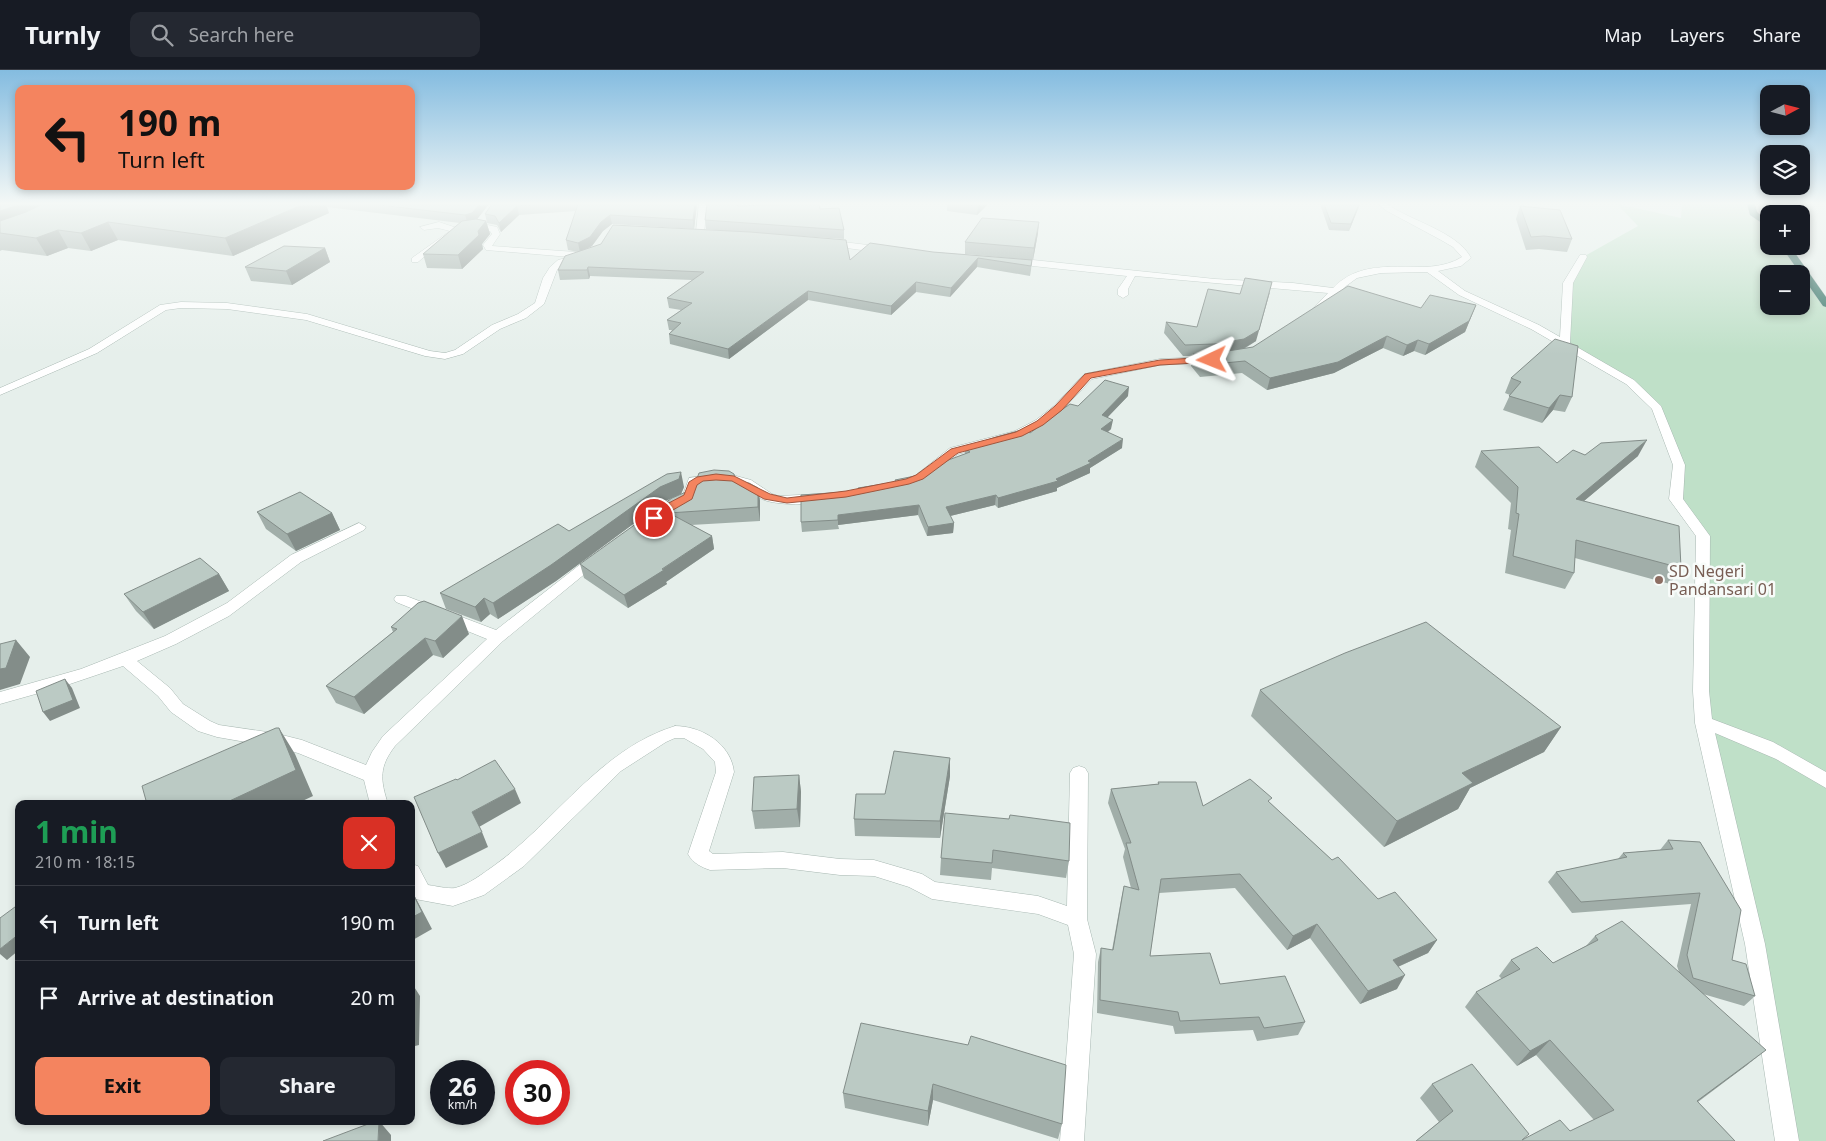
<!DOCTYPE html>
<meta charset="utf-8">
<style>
:root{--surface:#171b24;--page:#242831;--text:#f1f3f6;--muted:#9ea1a6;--line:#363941;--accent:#f4845f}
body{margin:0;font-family:"Noto Sans",sans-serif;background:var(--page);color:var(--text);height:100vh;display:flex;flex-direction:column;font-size:19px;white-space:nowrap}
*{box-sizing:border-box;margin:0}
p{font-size:16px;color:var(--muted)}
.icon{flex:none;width:28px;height:28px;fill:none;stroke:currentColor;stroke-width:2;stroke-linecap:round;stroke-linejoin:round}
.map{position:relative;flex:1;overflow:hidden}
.sheet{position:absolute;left:15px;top:730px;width:400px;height:325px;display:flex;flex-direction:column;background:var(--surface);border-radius:10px;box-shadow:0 2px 8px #0003}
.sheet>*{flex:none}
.hud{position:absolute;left:15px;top:15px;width:400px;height:105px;border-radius:10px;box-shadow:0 2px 8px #0003;background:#f4845f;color:#111;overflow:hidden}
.needle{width:32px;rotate:83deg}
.fabs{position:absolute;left:1760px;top:15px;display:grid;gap:10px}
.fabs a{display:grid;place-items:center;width:50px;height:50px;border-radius:10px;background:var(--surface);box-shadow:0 2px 8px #0003;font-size:25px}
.speed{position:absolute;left:430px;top:990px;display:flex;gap:10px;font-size:25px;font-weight:700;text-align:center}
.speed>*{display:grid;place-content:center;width:65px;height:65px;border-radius:50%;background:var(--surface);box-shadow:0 2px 8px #0003;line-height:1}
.speed small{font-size:12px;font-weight:400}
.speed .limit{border:8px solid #d22;background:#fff;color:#111}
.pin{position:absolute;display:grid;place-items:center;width:42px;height:42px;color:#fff;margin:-21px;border:2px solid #fff;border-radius:50%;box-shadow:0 1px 5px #0007}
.me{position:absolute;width:55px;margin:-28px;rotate:268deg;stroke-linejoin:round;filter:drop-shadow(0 0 4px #0008)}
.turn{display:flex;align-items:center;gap:18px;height:105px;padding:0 20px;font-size:22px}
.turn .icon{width:65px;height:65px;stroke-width:2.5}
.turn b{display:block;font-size:35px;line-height:42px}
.round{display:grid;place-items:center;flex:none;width:52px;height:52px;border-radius:10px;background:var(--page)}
.head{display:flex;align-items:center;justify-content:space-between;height:85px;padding:0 20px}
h1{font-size:30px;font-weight:700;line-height:38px;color:#1e9e55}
.primary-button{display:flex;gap:10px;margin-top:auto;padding:10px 20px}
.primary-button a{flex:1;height:58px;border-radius:10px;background:var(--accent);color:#111;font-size:20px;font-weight:700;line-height:58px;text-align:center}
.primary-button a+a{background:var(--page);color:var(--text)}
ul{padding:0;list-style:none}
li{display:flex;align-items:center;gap:15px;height:75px;padding:0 20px;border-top:1px solid var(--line)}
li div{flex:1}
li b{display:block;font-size:19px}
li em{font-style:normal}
header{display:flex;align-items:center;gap:30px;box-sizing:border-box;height:70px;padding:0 25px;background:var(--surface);border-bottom:1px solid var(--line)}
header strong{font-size:24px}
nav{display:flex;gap:28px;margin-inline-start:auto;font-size:18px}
.search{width:350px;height:45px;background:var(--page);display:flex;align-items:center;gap:12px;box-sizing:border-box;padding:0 18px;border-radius:10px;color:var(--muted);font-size:19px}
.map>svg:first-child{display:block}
</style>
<header>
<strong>Turnly</strong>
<div class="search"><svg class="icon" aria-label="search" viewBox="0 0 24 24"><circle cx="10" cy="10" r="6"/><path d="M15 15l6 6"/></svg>Search here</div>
<nav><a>Map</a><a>Layers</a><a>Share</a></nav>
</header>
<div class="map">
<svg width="1826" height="1071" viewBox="0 0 1826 1071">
<rect width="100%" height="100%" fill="#e6efeb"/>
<path fill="#bfe0c8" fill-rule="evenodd" d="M1617,134L1681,148L1682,134H1751L1753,143L1769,156V176H1785L1826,235V1071H1782L1704,653L1705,466L1676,429L1679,395L1657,338L1630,312L1565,274L1568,213L1583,187L1638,156ZM1769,204H1801V236H1769Z"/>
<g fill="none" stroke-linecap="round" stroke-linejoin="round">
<defs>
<path id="minor" d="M699,134H707L704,163L700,166L696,163Z
M1378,134H1387C1411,151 1458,162 1471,188L1461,196L1438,201L1465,221L1539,255L1560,267L1563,213L1580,185H1586L1587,187L1573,213L1570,273L1634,310L1661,336L1685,395L1683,429L1710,466L1709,621L1712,649L1773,672L1826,702V718L1776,689L1715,663L1765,874L1799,1071H1775L1745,874L1695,653L1693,621L1696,466L1669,429L1673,395L1652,339L1626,314L1531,259L1459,225L1427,202L1381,203L1357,208L1346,216L1324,240L1315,245L1310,242L1328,223L1135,206L1128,219V225L1123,228L1118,225V219L1127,206L1014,194L1009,191L1014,188L1215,209L1293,213L1333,218C1371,179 1424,211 1462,187L1453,177L1441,170L1387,141Z
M439,152L457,158L483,154L497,157L500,164L492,176L576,182L585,187L564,194L557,200L544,234L526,248L500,259L463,284L445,289L425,286L306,250L227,239L181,238L166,240L97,283L0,325V318L89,279L160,235L181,232L227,233L307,244L430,281L445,283L455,280L492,255L518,244L535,233L543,208L550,197L558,190L570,187L486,180L483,175L492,164L490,161C462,154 438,175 418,192H412V188L450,161L438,158L424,160L420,157Z
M827,170L884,177L888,180L884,183L824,175L823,173Z
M1212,287L1217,290L1216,292L1160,295L1092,309L1062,340L1044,356L1023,367L958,384L927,408L922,409L916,405L950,378L1015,361L1036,350L1054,336L1084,304L1160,289Z
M725,403L751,410L772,424L779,426L820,424L827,428C819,437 772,435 762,429C749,423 741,414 727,412C719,410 708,413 699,414L694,430L682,436H672L670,433L683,425L689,408Z
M359,453L366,457L364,460L301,492L229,546L176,574L137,591L170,618L183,634L210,651L219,655L274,663L302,670L366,695L372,682L383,666L487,569L396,532L394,529L396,526H406L496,560L591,486H601L603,489L503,571L395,676C379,697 380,709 388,734H370L364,710L298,683L274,677L217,667L198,661L171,642L158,626L123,596L64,616L0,634V622L81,599L165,566L227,533L291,485Z
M675,656C702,656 731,674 734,702L709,781L713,784L783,782L840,789L874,790L922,804L935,812L1038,826L1067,836L1070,703L1073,698L1079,696L1085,698L1088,703L1087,849L1096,884L1084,1071H1060L1074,884L1068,855L1038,844L932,829L909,817L874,806L840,805L783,798L710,800C701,797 693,793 688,784L716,702L715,692L703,679L684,668H675L666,672L621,701L524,796L484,825L453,836L415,829L411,822V794L418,796L428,815C436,816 447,819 455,818C470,814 482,804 495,795C556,751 600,679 675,656Z"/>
<path id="motorway" d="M1747,134H1755L1757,142L1769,152V158L1750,145Z
M1774,134H1782L1785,144H1777Z
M1781,176H1790L1826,227V237L1823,236Z"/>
</defs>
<use href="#minor" stroke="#a8b8b2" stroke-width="1"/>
<use href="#motorway" stroke="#c2cac8" stroke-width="1"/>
<use href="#minor" fill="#fff" fill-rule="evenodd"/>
<use href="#motorway" fill="#2f6f62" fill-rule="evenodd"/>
</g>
<path fill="#a1aea9" d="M0,134L329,143L233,186L118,170L91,181L68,178L47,186L2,180L0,181Z
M326,134H489L477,149L486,151L490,164L482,174L483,179L462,199L427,198L423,184L460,153L327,137Z
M492,134H697L694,159L612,154L603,161L592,176L587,179L724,161L706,159L705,150L707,134H739L738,136L820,139L844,160V169L798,166L850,190L933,182L1032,190L1031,200L1030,206L977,197L950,227L916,222L891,245L808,230L729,289L670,274L669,264L672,260H669L667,250L681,240L669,238L667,228L692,210L590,206L589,209L560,210L558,200L578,182L568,180L566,170L576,141L519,145L501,162L497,155L487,153L485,144Z
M947,134H988L977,145L947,141Z
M1320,134H1360L1349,161L1329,160Z
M1520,136L1572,169L1567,182L1539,179L1526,180L1516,149Z
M1038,163L1033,190L965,184V172Z
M325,178L330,192L292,215L251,211L245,197Z
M1476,235L1465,262L1425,285L1414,281L1403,286L1383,278L1334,303L1267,320L1242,303L1200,307L1191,296L1193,286H1183L1164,263L1166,252L1256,271L1244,279L1421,238Z
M1511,308L1572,327L1565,342L1553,340L1542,353L1503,340L1510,325L1505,323Z
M1128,326L1107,348L1111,359L1108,362L1122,378L1090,398V403L1057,418V421L998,438L995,435L950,446L954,453L953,463L927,466L918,445L838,455L839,459L802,462L801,452L858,421V418L895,412V410L915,406L926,402L965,384V378L1030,363L1078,336Z
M1481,381L1557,393L1585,385L1638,386L1584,431L1681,498L1670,514L1575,488L1574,503L1565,519L1505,503L1511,460L1508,459L1511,433L1475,397Z
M734,404L736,413L758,418L760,431V451L691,455L712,466L714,479L666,512L667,514L628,538L584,508L580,494Z
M684,417L681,424L663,432L556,511L498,549L490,544L481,552L446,539L440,523L569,461Z
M257,442L332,443L340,460L296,481L266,459Z
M219,504L229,521L154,559L136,541L124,524Z
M391,557L469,564L443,588L433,585L364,644L336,633L326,616L393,562Z
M1260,620L1561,657L1544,682L1470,718L1458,739L1384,777L1251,646Z
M950,688V706L940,768L855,766L854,749L885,724Z
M799,705L801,722L800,757L755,759L752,741Z
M1158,712L1203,736L1270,733L1332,790L1378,829L1437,870L1428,883L1398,897L1397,919L1360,934L1310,868L1287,880L1235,818L1159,823L1150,886L1220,914L1305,952L1298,965L1257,971L1253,960L1175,964L1173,956L1097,943L1098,892L1101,878L1112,880L1121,830L1124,816L1131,818L1123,787L1125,779L1108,733L1111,719L1158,714Z
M945,743L1069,791L1066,808L992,798L991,810L940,805L941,788Z
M1668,770L1700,772L1732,890L1755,926L1744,936L1703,924L1747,995L1698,1032L1735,1071H1416L1439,1052L1420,1028L1432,1014L1524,1069L1570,1061L1594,1050L1536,985L1517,996L1465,937L1476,922L1502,909L1499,906L1511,890L1553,893L1586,876L1595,866L1679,902L1677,896L1691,834L1572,843L1548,812L1556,802L1618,789L1623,783L1660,780Z
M968,975L1062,1054L1058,1069L933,1030L928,1056L845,1038L843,1023Z"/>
<path fill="#838d89" d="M21,134H68L0,162V141Z
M304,134H326L329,143L233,186L225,168Z
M480,134H489L475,152L468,154L465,145Z
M695,134H697L694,159L693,150Z
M980,134H988L977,145L978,136Z
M1359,134H1360L1349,161L1351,154Z
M517,136L519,145L501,162L499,153Z
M610,145L612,154L603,161L592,176L580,182L578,173L601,152Z
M486,151L490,164L482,174L483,179L462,199L458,185Z
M108,152L118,170L91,181L81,163Z
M1039,152L1038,163L1033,190L1034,178Z
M58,160L68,178L47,186L36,168Z
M325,178L330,192L292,215L286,201Z
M978,188L977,197L950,227L951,218Z
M588,197L590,206L589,209L587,200Z
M916,212V222L891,245V236Z
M808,221V230L729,289L728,279Z
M1270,222L1256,271L1241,280L1212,285L1214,274Z
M1476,235L1465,262L1425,285L1429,274Z
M1387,266L1383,278L1334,303L1267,320L1270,308Z
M1418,270L1414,281L1403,286L1407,275Z
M1129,317L1128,326L1100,355L1102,345Z
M1560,325L1553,340L1542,353L1549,338Z
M1113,350L1111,359L1100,368L1101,359Z
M1123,369L1122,378L1090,398V403L1057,418V421L998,438V428L1056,409L1088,391Z
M1647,370L1638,386L1567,445L1576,429Z
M681,402L684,417L681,424L663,432L556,511L498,549L493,533Z
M758,418L760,431V451L758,437Z
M996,425L995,435L946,447V437Z
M919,435L918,445L838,455V445Z
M332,443L340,460L296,481L287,464Z
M954,453L953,463L927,466L928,457Z
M712,466L714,479L666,512L667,514L628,538L624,525Z
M219,504L229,521L154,559L143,542Z
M484,528L490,544L481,552L475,537Z
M462,546L469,564L443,588L435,571Z
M425,568L433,585L364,644L354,627Z
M16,570L30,587L20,614L0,620V599Z
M65,609L72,618L80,638L50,651L43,642Z
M1561,657L1544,682L1470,718L1458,739L1384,777L1397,751L1462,703Z
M279,658L295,684L313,726L296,734H223Z
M950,688V706L940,768V751Z
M799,705L801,722L800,757L797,739Z
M515,719L521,733L479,757L472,742Z
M482,762L488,777L446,798L438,783Z
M411,819L432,859L411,871Z
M1317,854L1310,868L1287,880L1293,866Z
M19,864V880L7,890L0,884V879Z
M1437,870L1428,883L1384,903L1393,890Z
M1405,905L1397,919L1360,934L1368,921Z
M411,912L420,926L419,975L411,977Z
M1550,970L1536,985L1517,996L1530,981Z
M1766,980L1747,995L1679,1045L1697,1031Z
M933,1014V1030L928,1056V1041Z
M379,1051L391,1065V1071H378Z"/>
<path fill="#bbcac4" stroke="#838d89" d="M0,134H21L0,141Z
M43,134H304L225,168L108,152L81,163L58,160L36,168L0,163V151L26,142Z
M371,134H480L472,143L465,145Z
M492,134H548L517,136L499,153L495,146L485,144Z
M578,134H695L693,150L610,145L601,152L590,167L578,173L566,170Z
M707,134H737V136L794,134H819L820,139L839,138L844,160L705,150Z
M954,134H980L978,136Z
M1324,134H1359L1351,154L1331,153Z
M1520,136L1560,140L1572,169L1544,166L1531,167Z
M982,148L1039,152L1034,178L965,172Z
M476,149L486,151L478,161L479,165L458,185L423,184L462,151Z
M613,155L750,162L846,170L850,190L870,173L933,182L1032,190L1031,196L978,188L951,218L916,212L891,236L808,221L728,279L669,264L681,253L667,250L692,233L667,228L704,202L588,197L587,200H558L565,186L601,174Z
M284,176L325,178L286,201L245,197Z
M1245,208L1272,212L1259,260L1244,269L1214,274L1185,275L1166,252L1197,257L1208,219L1240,224Z
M1348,216L1421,238L1430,225L1476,235L1469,251L1429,274L1418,270L1407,275L1387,266L1338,292L1270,308L1245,291L1203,295L1193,284L1215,283L1253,277Z
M1555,269L1578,276L1572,327L1560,325L1549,338L1509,326L1521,312L1511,308Z
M1105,310L1129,317L1102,345L1113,350L1101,359L1123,369L1088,391L1091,393L1056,409L1058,411L998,428L996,425L946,437L954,453L928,457L919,435L838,445V450L801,452V425L859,421L858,418L896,412L895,410L915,406L926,402L935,395L970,382L965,378L996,367L1025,359L1030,363L1070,334L1078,336Z
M1647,370L1576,429L1679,456L1681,498L1576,470L1574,503L1513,486L1519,444L1516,443L1518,417L1481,381L1539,377L1557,393L1573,380L1585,385L1601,373Z
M714,400L729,401L734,404L736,413H749L758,418V437L669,443L712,466L662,499L664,500L624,525L580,494L672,428L693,419L699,403Z
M681,402L679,409L660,417L551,495L493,533L484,528L475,537L440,523L558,454L569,461L667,404Z
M300,422L332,443L287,464L257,442Z
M200,488L219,504L143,542L124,524Z
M424,531L462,546L435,571L425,568L354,627L326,616L397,559L391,557L418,533Z
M1426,552L1561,657L1462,703L1473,713L1397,751L1260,620L1345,583Z
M16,570L6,598L0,599V574Z
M65,609L73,630L43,642L36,621Z
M276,658H279L296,700L223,734H147L142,716Z
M894,681L950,688L940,751L854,749L856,724H885Z
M495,690L515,719L472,742L482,762L438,783L414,727L456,709L457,710Z
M799,705L797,739L752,741L754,707Z
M1250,709L1272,728L1268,731L1332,790L1338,787L1378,829L1395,822L1437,870L1393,890L1405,905L1368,921L1317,854L1293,866L1240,804L1161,809L1150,886L1210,883L1220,914L1285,906L1305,952L1264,958L1259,947L1180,951L1178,942L1100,930L1101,878L1113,880L1124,816L1139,820L1126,773H1131L1111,719L1159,714L1158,712H1196L1203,736Z
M945,743L1009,749L1010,745L1070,753L1069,791L993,780L992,793L941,788Z
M1668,770L1700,772L1741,840L1732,890L1746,894L1755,926L1693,908L1687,885L1700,823L1581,832L1556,802L1627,787L1623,783L1673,779Z
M411,820L422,842L411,848Z
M19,834V864L0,879V848Z
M1622,851L1766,980L1697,1031L1735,1071H1416L1453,1041L1432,1014L1472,994L1529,1064L1522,1070L1560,1050L1570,1061L1614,1040L1550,970L1530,981L1476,922L1520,899L1511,890L1537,877L1553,893L1598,870L1595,866Z
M861,953L968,975L971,966L1066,995L1062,1054L933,1014L928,1041L843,1023Z
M376,1051H379L378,1071H323Z"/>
<linearGradient id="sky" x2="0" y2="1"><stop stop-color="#84bce0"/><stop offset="0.47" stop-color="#f4f8f6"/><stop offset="1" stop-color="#f4f8f6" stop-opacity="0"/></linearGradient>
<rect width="1826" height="284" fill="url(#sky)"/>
<path fill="#f4845f" stroke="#9f563e" d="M1212,287L1216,290L1215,292L1160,295L1091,308L1062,340L1043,355L1022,366L958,383L923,409L909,414L846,427L787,433L764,429L732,411L716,410L703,411L697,415L692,429L654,451L649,448L665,435L684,425L689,412L697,407L716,404L734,406L770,424L787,428L846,421L906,409L916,405L951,379L1016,362L1037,351L1055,336L1085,304L1160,290Z"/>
<circle fill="#8d6e63" stroke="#f7fbf9" stroke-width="2" cx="1659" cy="510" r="5"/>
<g text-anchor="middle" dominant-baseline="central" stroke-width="5" stroke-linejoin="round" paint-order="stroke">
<g font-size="16" fill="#785e54" stroke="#f7fbf9" text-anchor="start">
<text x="1669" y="501">SD Negeri<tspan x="1669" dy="18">Pandansari 01</tspan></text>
</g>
</g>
</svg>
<div class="fabs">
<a><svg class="needle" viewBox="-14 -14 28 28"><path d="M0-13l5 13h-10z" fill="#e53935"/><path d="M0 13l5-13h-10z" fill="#9ea1a6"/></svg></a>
<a><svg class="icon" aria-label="layers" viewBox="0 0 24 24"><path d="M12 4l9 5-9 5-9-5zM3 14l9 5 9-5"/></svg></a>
<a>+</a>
<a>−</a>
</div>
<div class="speed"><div>26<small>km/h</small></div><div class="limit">30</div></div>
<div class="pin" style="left:654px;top:448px;background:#d93025"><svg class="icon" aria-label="arrive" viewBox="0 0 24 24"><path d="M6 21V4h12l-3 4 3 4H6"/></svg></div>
<svg class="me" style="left:1212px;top:290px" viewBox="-20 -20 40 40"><path d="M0-17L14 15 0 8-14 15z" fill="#f4845f" stroke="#fff" stroke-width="4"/></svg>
<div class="hud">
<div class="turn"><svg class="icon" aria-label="left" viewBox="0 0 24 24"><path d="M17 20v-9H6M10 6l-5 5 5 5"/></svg><div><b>190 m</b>Turn left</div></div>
</div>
<section class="sheet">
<div class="head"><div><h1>1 min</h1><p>210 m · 18:15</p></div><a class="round" style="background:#d93025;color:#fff"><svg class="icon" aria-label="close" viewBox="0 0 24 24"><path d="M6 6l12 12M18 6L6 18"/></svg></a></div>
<ul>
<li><svg class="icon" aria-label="left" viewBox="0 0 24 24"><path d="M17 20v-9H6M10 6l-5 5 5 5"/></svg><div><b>Turn left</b></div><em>190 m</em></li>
<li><svg class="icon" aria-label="arrive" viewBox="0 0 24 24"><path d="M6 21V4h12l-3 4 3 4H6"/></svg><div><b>Arrive at destination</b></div><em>20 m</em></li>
</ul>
<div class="primary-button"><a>Exit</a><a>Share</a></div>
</section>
</div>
